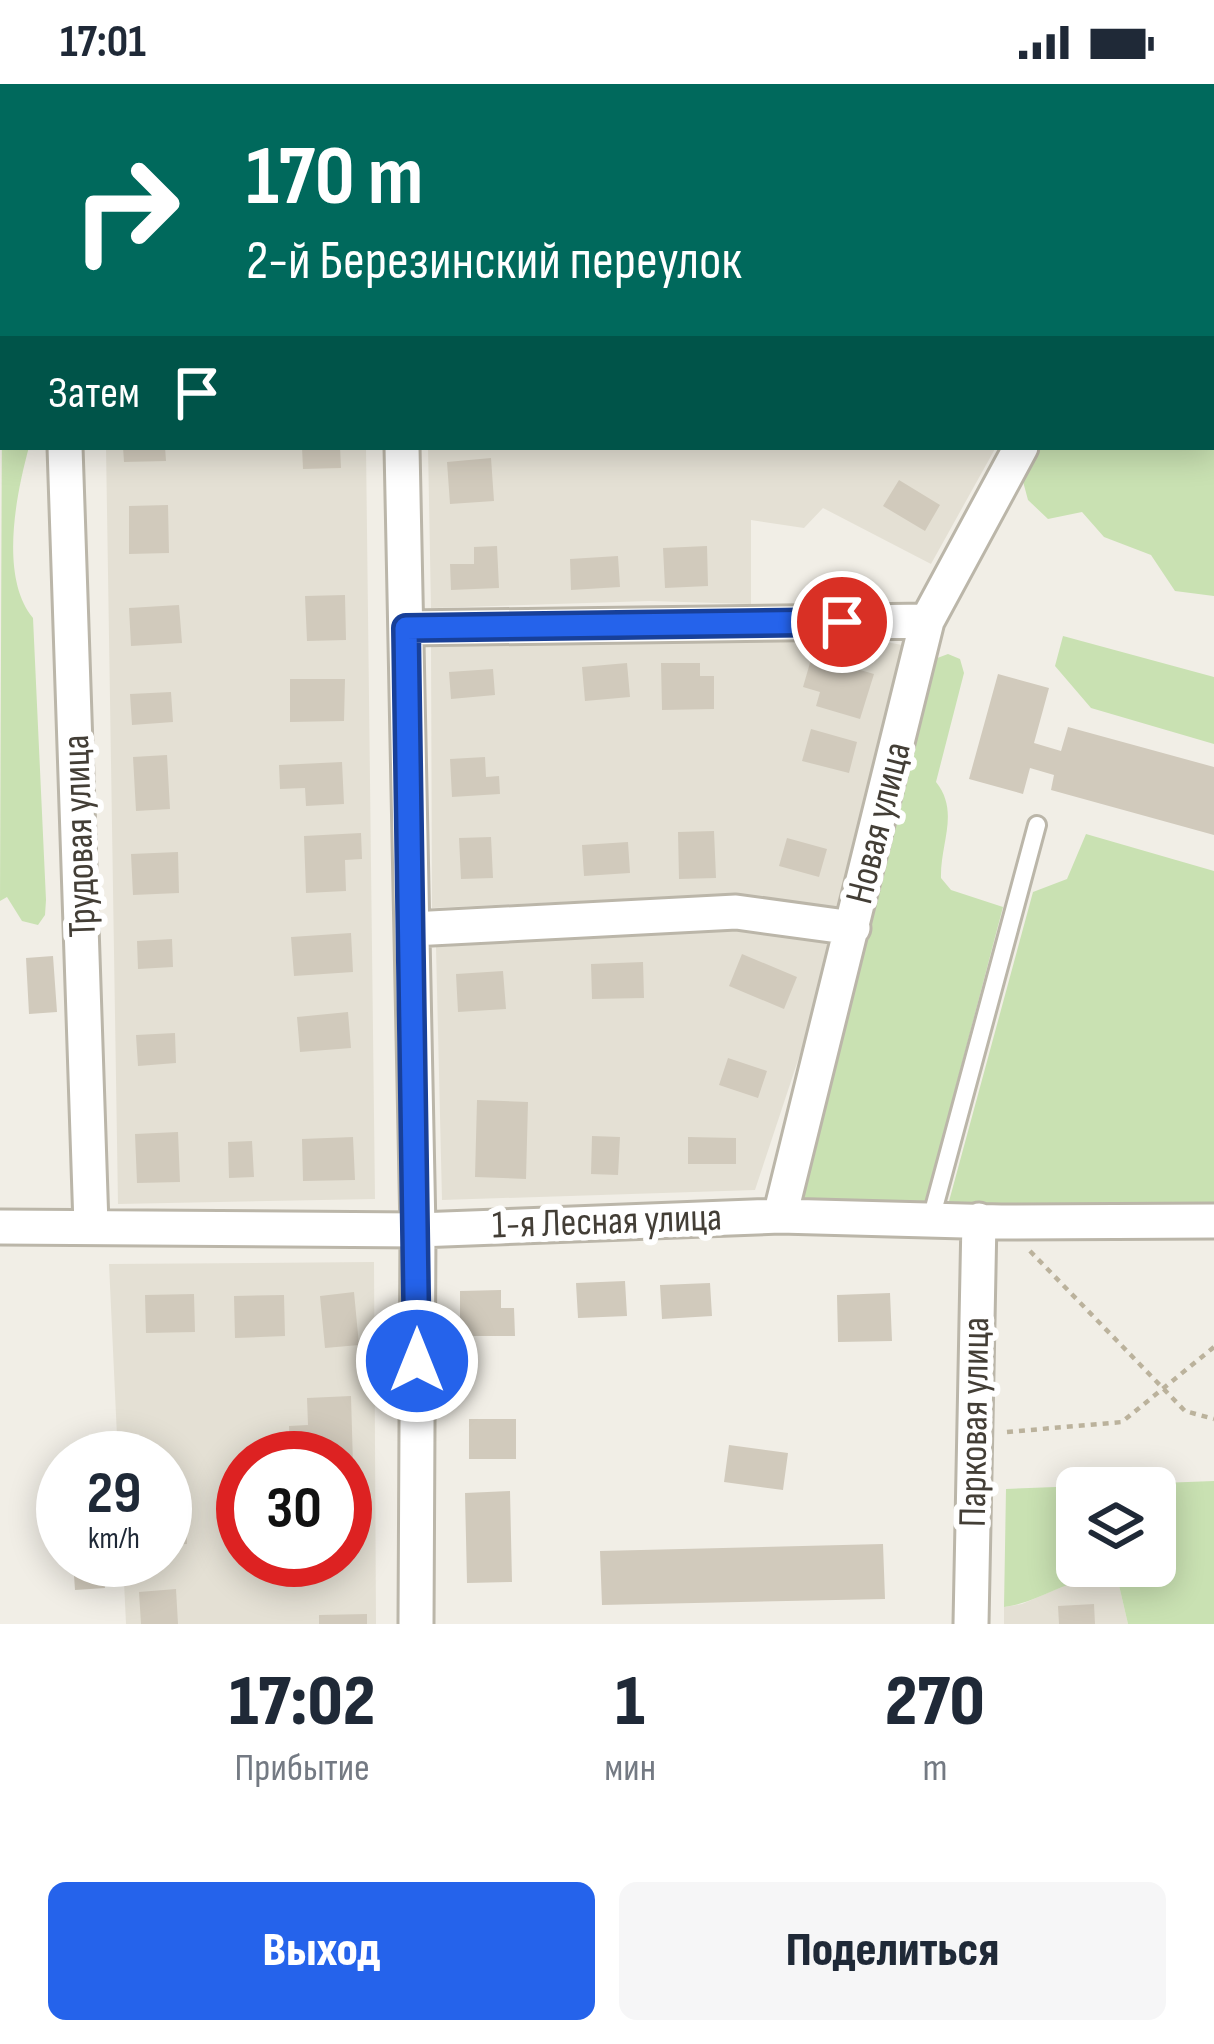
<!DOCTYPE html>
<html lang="ru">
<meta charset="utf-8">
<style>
:root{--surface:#fff;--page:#f6f6f7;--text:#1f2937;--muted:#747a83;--accent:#2563eb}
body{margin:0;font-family:"Sofia Sans Condensed",sans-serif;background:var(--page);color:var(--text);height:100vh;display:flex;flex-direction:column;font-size:45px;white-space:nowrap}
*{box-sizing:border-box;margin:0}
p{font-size:39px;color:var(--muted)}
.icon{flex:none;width:66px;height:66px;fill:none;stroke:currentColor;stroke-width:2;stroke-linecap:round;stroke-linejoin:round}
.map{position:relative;height:1540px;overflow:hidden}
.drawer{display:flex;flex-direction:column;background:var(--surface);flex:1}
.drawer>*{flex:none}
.hud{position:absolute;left:0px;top:0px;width:1215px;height:366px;box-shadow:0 6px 30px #0003;background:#00695c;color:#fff;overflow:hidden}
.tools{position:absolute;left:1056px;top:1383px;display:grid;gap:24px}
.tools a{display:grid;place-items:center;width:120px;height:120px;border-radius:18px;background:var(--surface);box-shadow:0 6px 30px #0003;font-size:60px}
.speed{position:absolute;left:36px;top:1347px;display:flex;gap:24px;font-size:60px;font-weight:700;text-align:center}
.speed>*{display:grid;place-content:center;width:156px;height:156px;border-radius:50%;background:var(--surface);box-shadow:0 6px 30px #0003;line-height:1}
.speed small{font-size:30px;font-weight:400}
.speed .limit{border:18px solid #d22;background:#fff;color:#111}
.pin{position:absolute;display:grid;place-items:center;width:102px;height:102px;color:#fff;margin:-51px;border:6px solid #fff;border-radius:50%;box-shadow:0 3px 12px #0007}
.me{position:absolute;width:132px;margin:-66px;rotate:0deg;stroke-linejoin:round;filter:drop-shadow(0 0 9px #0008)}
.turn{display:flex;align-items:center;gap:42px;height:252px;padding:0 48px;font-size:54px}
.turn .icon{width:156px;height:156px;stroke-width:2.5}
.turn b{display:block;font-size:84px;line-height:102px}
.then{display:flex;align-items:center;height:114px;padding:0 48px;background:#0003;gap:24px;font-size:45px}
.eta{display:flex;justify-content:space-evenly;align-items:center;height:204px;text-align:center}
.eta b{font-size:72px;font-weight:800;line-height:84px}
.button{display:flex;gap:24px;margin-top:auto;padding:24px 48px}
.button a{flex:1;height:138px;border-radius:18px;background:var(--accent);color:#fff;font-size:48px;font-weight:800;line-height:138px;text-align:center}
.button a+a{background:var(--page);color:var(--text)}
.status{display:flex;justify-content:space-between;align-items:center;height:84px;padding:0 60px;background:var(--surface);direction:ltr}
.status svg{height:33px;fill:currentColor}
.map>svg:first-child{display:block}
</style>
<div class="status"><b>17:01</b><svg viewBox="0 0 49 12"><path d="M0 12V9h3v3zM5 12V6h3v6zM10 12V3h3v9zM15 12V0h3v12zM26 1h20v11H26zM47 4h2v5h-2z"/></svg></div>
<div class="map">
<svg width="1214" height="1540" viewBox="0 0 1214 1540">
<rect width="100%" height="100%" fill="#f1eee6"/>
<path fill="#e4e0d4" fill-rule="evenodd" d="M422,0H1085L1116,3H422Z
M106,363H366L375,1115L118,1120Z
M428,363H996L931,480L823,424L804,444L751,436V520L650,517L431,524Z
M742,554L871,555L902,561L838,834L727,810L432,824L431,562Z
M734,844L833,854L807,949L755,1106L442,1116L436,863Z
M374,1178L376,1540H126L123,1476H165V1374H118L109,1180ZM243,1374H345V1476H243Z
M1080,1495L1118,1497L1128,1540H1004V1523L1022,1520Z"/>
<path fill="#c9e1b2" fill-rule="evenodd" d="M3,75V363H29C15,414 0,494 33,534L46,816L45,831L38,841L22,837L7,813L0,817Z
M1212,279H1214V512L1175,507L1151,471L1104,453L1082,428L1048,435L1028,416L1021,390L1036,363H1212Z
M1063,552L1214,593V660L1091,624L1055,582Z
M948,570L960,575L964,589L936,698C960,728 940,759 941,794L951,806L1003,823L925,1120L798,1119L932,576Z
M1086,750L1214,787V1122L948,1121L1033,808L1067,795Z
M1214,1397V1540H1128L1118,1497C1063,1490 1051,1516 1004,1523L1006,1405ZM1077,1404H1155V1482H1077Z"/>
<path fill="#d1cabc" d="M123,363H165L166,377L124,378Z
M302,363H340L341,384L303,385Z
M491,374L494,417L450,420L447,378Z
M899,396L940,421L925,447L883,422Z
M168,421L169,469L129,470V422Z
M497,462L499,504L451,506L450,480H474V463Z
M707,462L708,502L665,504L663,464Z
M618,472L620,503L571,506L570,475Z
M345,511L346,556L307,557L305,512Z
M179,521L182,559L131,562L129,524Z
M812,572L874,590L860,635L816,622L820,608L803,603Z
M627,579L630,613L585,617L582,583Z
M661,579H700V592H714V625L662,626Z
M493,585L495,611L451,615L449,588Z
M998,590L1049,604L1034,659L1061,667L1068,643L1214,683V751L1051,706L1054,691L1030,684L1023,710L969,695Z
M290,595H345L344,637L290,638Z
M171,608L173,638L132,641L130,610Z
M811,645L857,658L849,689L802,677Z
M167,671L170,725L136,727L133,673Z
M485,673L486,693L499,692L500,710L452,713L450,675Z
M342,678L344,720L306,722L305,704L280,705L279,681Z
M714,747L716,794L679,795L678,748Z
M361,749L362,775L345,776L346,807L306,809L304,752Z
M491,753L493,794L461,795L459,754Z
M787,754L827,765L819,793L779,782Z
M628,758L630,789L584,792L582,761Z
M178,768L179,809L133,811L131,770Z
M351,849L353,888L294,892L291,853Z
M172,855L173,883L138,885L137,857Z
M742,870L797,893L784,925L729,902Z
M53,872L57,928L29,930L26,874Z
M643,878L644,914L592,915L591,880Z
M503,887L506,925L458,928L456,890Z
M348,928L351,964L300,968L297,933Z
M175,949L176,979L138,982L136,951Z
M728,974L767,987L758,1014L719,1001Z
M477,1016L528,1018L526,1095L475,1093Z
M178,1048L180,1098L137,1099L135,1050Z
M592,1052L620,1053L618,1091L591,1090Z
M353,1053L355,1096L303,1097L302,1055Z
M688,1053L736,1054V1080H688Z
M252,1057L254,1093L229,1094L228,1058Z
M625,1197L627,1232L578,1234L576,1199Z
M710,1199L712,1232L662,1235L660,1201Z
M501,1206V1224H514L515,1252H460V1207Z
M354,1208L359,1261L325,1264L320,1212Z
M890,1209L892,1257L838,1258L837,1211Z
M194,1210L195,1248L146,1249L145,1211Z
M284,1211L285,1252L235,1254L234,1212Z
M351,1312L353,1381H345V1374H312L311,1368L290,1369L289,1342L308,1341L307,1314Z
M469,1335H516V1375H469Z
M729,1361L788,1369L783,1406L724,1398Z
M185,1399L187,1460L165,1461V1400Z
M510,1407L512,1498L467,1499L465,1409Z
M883,1460L885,1515L602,1521L600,1467Z
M73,1476H103L105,1504L75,1506Z
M176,1505L178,1540H141L139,1508Z
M1094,1520L1095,1540H1059L1058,1522Z
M367,1530V1540H319V1531Z"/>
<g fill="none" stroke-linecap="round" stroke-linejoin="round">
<defs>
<path id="service" d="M1212,264L1214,265
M931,1135L1037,741"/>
<path id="minor" d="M49,0V3
M397,0V3
M1197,0L1208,1
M65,363L91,1141
M402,363L418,1146L416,1540
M406,544L927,537
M412,845L736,828L853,844
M780,1132L927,537L1021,363
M0,1143L418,1146L780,1132L1001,1138L1214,1137
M971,1540L979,1136"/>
</defs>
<use href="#service" stroke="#bbb6a9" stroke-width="22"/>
<use href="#minor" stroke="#bbb6a9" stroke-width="39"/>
<path stroke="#bbb29c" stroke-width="4.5" stroke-dasharray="6 6" stroke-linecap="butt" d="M1030,1167L1185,1327L1214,1335
M1007,1348L1122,1338L1214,1263"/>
<use href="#service" stroke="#fff" stroke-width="16"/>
<use href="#minor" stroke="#fff" stroke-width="33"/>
</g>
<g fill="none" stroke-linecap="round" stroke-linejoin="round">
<defs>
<path id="route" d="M417,1277L406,544L842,538"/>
</defs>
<use href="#route" stroke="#184099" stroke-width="30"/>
<use href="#route" stroke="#2563eb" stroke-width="21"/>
</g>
<g text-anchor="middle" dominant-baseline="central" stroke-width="12" stroke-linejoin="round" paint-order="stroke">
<g font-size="39" fill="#433e36" stroke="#fff">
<text transform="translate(879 739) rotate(-76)">Новая улица</text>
<text transform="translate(80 752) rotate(-92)">Трудовая улица</text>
<text transform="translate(607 1138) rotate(-2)">1-я Лесная улица</text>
<text transform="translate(975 1338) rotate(-89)">Парковая улица</text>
</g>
</g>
</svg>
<div class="tools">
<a><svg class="icon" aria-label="layers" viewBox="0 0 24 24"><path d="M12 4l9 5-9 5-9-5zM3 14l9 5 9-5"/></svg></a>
</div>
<div class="speed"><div>29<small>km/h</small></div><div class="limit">30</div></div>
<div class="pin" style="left:842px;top:538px;background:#d93025"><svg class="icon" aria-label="arrive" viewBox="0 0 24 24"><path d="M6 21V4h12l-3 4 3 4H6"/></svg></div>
<svg class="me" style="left:417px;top:1277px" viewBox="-20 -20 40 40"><circle r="17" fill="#2563eb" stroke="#fff" stroke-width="3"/><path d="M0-11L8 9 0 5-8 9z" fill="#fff"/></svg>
<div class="hud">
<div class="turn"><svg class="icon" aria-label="right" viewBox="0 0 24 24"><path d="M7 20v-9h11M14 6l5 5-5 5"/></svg><div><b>170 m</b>2-й Березинский переулок</div></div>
<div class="then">Затем<svg class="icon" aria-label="arrive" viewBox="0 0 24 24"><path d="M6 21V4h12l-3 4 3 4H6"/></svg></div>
</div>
</div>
<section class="drawer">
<div class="eta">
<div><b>17:02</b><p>Прибытие</p></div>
<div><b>1</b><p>мин</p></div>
<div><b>270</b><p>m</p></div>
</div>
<div class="button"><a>Выход</a><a>Поделиться</a></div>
</section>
